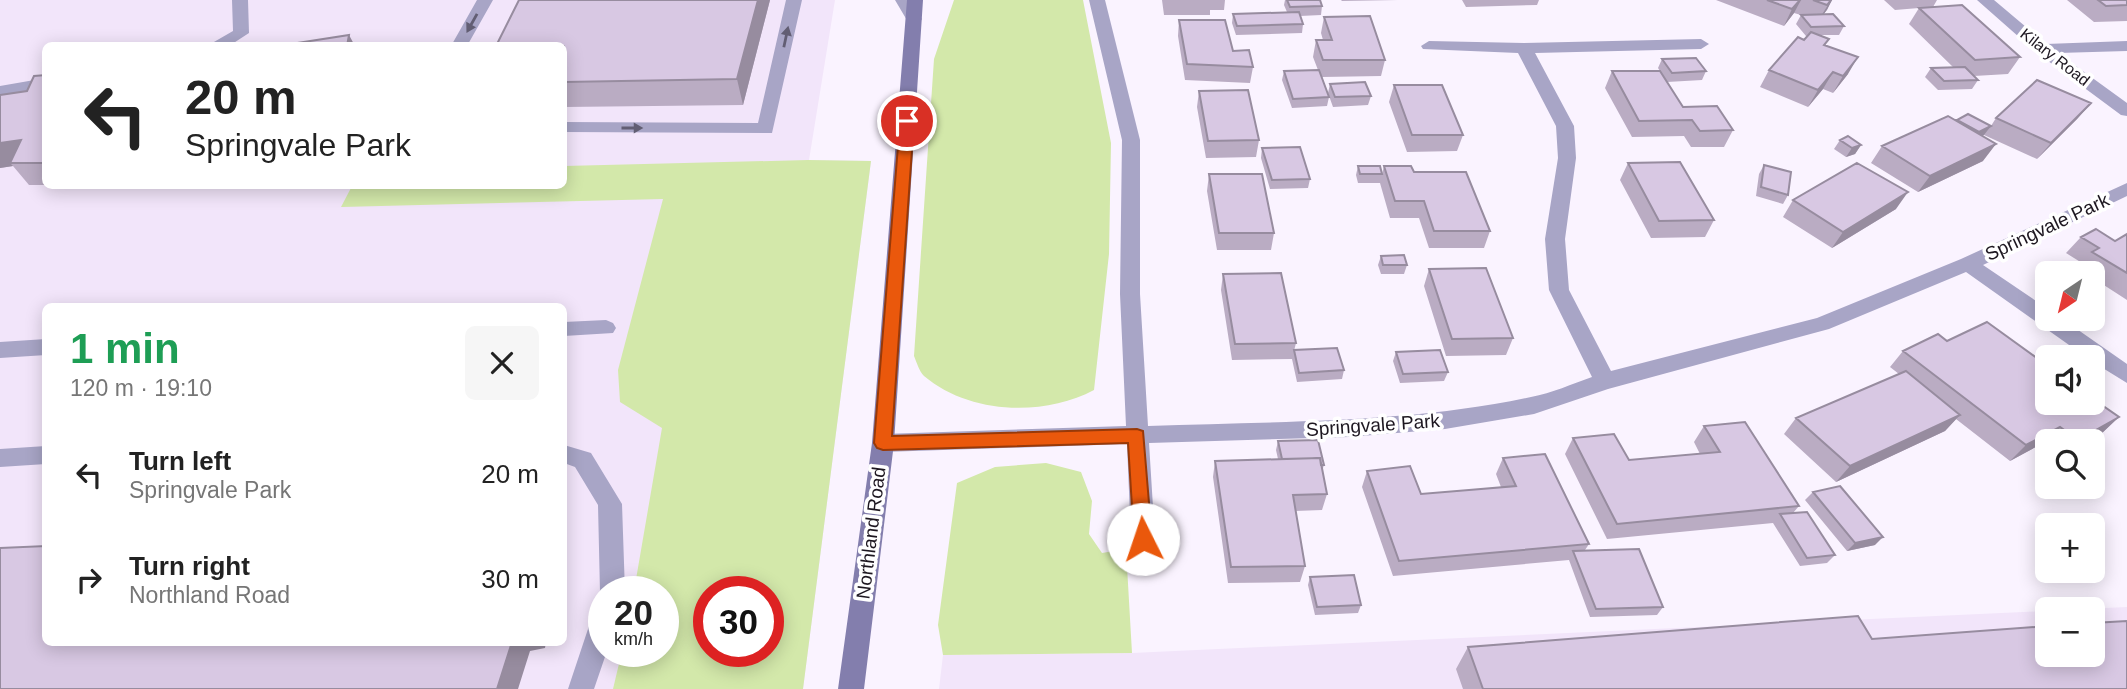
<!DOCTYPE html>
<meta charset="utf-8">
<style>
:root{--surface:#fff;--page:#f6f6f6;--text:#222;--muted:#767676}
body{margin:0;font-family:Helvetica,sans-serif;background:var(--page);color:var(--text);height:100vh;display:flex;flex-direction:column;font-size:26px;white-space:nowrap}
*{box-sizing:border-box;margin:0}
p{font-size:23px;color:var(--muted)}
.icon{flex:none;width:38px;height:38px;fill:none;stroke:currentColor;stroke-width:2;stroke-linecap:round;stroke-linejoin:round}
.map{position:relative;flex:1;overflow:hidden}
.panel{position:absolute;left:42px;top:303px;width:525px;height:343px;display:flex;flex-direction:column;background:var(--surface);border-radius:10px;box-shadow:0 4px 18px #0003}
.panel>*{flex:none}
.banner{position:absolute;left:42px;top:42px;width:525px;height:147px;border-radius:10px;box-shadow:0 4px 18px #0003;background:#fff;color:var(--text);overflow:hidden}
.needle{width:46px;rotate:215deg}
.controls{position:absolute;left:2035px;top:261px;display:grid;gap:14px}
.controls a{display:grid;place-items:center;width:70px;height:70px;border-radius:10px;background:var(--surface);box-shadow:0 4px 18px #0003;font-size:35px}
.speed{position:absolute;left:588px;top:576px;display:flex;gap:14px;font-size:35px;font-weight:700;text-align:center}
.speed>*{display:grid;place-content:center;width:91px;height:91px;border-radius:50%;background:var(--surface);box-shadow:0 4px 18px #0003;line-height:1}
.speed small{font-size:18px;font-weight:400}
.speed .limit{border:10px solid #d22;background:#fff;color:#111}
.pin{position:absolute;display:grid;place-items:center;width:60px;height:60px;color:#fff;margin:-30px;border:4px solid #fff;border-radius:50%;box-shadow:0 2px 7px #0007}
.me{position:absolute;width:77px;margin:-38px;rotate:356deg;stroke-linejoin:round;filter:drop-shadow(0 0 5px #0008)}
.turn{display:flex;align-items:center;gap:24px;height:147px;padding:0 28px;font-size:32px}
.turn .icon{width:91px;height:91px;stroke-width:2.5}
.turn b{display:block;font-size:49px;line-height:60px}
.round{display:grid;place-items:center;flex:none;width:74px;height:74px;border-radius:10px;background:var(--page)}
.head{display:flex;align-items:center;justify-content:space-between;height:119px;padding:0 28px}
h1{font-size:42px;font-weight:800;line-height:52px;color:#1e9e55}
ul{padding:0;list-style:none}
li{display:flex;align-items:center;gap:21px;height:105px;padding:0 28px}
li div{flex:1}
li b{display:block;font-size:26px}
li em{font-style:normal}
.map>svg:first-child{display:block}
</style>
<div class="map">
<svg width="2127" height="689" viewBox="0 0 2127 689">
<rect width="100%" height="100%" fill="#faf3ff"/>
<path fill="#f2e5fa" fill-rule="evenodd" d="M0,0H835L809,160L871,161L803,689H0ZM46,46H564V186H46ZM46,306H564V642H46ZM604,592H663V651H604ZM709,592H768V651H709Z
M2127,607V689H939L943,655L1132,653L2047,611L2048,654H2093V609H2083Z"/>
<path fill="#d3e8aa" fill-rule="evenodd" d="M954,0H1083L1111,143L1109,254L1094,390C1043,417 969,414 924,376C919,371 917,363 914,356L934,59Z
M808,160L871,161L803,689H613L622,651H663V592L634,591L662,428L620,402L618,370L663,199L341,207L352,186H564V166ZM709,592H768V651H709Z
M1046,463L1081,472L1092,501L1089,534L1102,553L1126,549L1132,653L943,655L938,625L957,483L995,467Z"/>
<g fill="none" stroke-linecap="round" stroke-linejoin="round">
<path fill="#a8a5c6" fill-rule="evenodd" d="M477,0H493L467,46H451Z
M786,0H802L772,133L564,132V122L758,123Z
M895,0H911L922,19L920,22H908Z
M606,320L613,323L616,328L613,333L564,336V322Z
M46,339V355L0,358V342Z
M564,445L591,453L622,504L625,592H604V599L600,592L598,505L575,467L564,463Z
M46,446V464L0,467V449Z
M604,609V651H607L594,689H568L591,620L595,612Z"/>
<path fill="#a8a5c6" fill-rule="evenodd" d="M232,0H248L249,33L229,46H207L233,31Z
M1089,0H1105L1140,140V294L1148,426C1276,421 1406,424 1531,397C1552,393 1572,384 1592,377L1549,290L1545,239L1558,158L1556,126L1518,53L1423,49L1421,46L1429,41L1524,43L1701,39L1709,44L1701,49L1535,53L1574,126L1576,158L1565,239L1569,290L1611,371L1817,318L1961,259L2127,183V196L1983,265L2048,309V318H2061L2127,364V383L2093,362V357H2086L1966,272L1829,329L1608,389L1534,414L1445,429L1349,437L1149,443L1155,539L1152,546L1143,549L1134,546L1131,539L1127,444L883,452L875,449L872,443L875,437L883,434L1126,426L1120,294L1122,140Z
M1977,0H1994L2046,44L2127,41V51L2058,53L2127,103V116L2121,115L2036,52Z
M46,78V88L0,96V86Z"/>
<path fill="#837ead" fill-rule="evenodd" d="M907,0H923L894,443L864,689H838L872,443Z"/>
</g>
<path fill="#baacc3" d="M770,0L743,105L564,107V46Z
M1162,0H1225L1224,10H1210V15H1164Z
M1285,0H1320L1322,6L1321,15L1300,16L1303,24L1302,33L1236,35L1232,23L1233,14L1287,12L1284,5Z
M1341,0H1398L1342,1Z
M1462,0H1539L1537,5L1466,7Z
M1716,0H1832L1824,14L1844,26L1839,35H1820L1826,45L1848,74L1833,93L1823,89L1808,107L1760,87L1769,70L1808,36H1806L1796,24L1801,15L1794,13L1784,26Z
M1884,0H1937L1933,7L2020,57L2008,74L1974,76L1978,80L1972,89L1938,90L1925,77L1931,68H1954L1909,24L1919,8L1895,10Z
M2067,0H2127V21L2094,22Z
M1324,17L1385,60L1381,76L1322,77L1329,97L1327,106L1292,108L1282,80L1284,71L1318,70L1313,57L1316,40H1323L1321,33Z
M1179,20L1233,51L1253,67L1250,83L1185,80L1178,36Z
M1662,59L1706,71L1702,80L1667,82L1658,68Z
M1612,71L1683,107L1733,130L1724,147H1691L1684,136L1632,137L1605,88Z
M46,75V185H29L13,166L0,168V95L27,91Z
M1330,84L1371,96L1368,105L1333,107L1328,93Z
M1394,85L1463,135L1457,151L1407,152L1389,102Z
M1199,91L1259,140L1256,157L1206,158L1197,107Z
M2091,103L2077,119L2037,159L1984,135L1982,136L1983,161L1918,192L1871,163L1882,146L1957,120L1991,126L1996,118Z
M1840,140L1861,145L1855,154L1846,157L1834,149Z
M1262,148L1310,179L1308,188L1270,189L1261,158Z
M1628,163L1714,220L1705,237L1651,238L1620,180Z
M1764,165L1788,195L1783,204L1756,196L1759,174Z
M1358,166L1382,174L1384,166L1414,172L1490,231L1484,248H1429L1419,218H1390L1380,183H1358L1356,175Z
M1209,174L1274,233L1271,250H1217L1207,191Z
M1793,200L1896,209L1832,248L1783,217Z
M2127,234V300L2093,278V273H2084L2077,268L2082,263L2066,253L2081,237L2115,241Z
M1381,256L1407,265L1404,274H1381L1378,265Z
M1429,269L1513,338L1506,355L1446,356L1424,286Z
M1223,274L1296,343L1292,359L1232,360L1221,290Z
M1947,341L2119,417L2101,434L2088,441H2048V446L2043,443L2010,461L1956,419L1945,431L1836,482L1784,434L1796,418L1899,374L1890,367L1903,351Z
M1294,350L1344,370L1342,379L1297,382L1292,359Z
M1396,352L1448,372L1444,381L1400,383L1393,361Z
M1704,426L1799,506L1793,513L1835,555L1827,563L1800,566L1773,523L1607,539L1565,454L1573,438L1629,460L1700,454L1694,442Z
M1278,441L1324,465L1322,471L1327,494L1322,510L1295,511L1305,566L1300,582L1228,583L1213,477L1215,461L1278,459L1276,450Z
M1503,458L1589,544L1585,550L1663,607L1657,615L1590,617L1569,560L1393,576L1362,487L1367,471L1421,494L1501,487L1496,474Z
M2048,466V483L2037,476Z
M2052,486H2084L2066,497Z
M1813,492L1875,545L1847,551L1805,500Z
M1310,577L1361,605L1358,613L1315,615L1308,585Z
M1872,639L2127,689H1463L1456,669L1468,647Z"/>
<path fill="#978c9f" d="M758,0H770L743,105L737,79Z
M1800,0H1801L1794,13L1784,26L1792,9Z
M1831,0H1832L1827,10L1818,21Z
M349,35L355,46H347Z
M1858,57L1848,74L1833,93L1843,76Z
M1833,72L1823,89L1808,107L1818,90Z
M2091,103L2077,119L2037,159L2051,143Z
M1991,126L1984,135L1972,141L1979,132Z
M21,140L10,163L13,166L0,168V143Z
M1996,144L1983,161L1918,192L1930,176Z
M1861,145L1855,154L1846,157L1852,148Z
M1908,192L1896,209L1832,248L1843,232Z
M1960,415L1945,431L1836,482L1850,466Z
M2119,417L2101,434L2088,441H2077Z
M2060,427L2043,443L2010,461L2026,445Z
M2080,486H2084L2066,497L2076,489Z
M1883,537L1875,545L1847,551L1855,543Z
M512,642H546L545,648L530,651L518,689H497Z"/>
<path fill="#d8c8e3" stroke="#978c9f" stroke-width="2" d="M519,0H758L737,79L564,82V46H496Z
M1287,0H1320L1322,6L1290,7Z
M1767,0H1800L1792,9Z
M1813,0H1831L1827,5Z
M2098,0H2127V5L2106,6Z
M1962,5L2020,57L1975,60L1919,8Z
M1299,12L1303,24L1237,26L1233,14Z
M1833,14L1844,26L1811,27L1801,15Z
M1370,16L1385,60H1323L1316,40H1332L1324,17Z
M1179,20H1225L1233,51L1249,50L1253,67L1187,64Z
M1811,32L1829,39L1824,45L1858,57L1843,76L1833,72L1818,90L1769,70L1798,37L1804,40Z
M349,35L347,46H278Z
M1696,58L1706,71L1672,73L1662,59Z
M1965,67L1978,80L1944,81L1931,68Z
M1319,70L1329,97L1293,99L1284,71Z
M1612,71H1660L1683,107L1717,106L1733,130L1700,131L1692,120L1639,121Z
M46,75V163H10L21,140L0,143V95L27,91L34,76Z
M2037,80L2091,103L2051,143L1996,118Z
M1365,82L1371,96L1335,97L1330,84Z
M1394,85H1442L1463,135H1412Z
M1248,90L1259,140L1208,141L1199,91Z
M1968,114L1991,126L1979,132L1957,120Z
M1948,116L1996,144L1930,176L1882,146Z
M1848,136L1861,145L1852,148L1840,140Z
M1300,147L1310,179L1272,180L1262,148Z
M1680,162L1714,220L1659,221L1628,163Z
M1857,163L1908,192L1843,232L1793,200Z
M1764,165L1791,172L1788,195L1761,187Z
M1358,166H1380L1382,174H1360Z
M1384,166H1411L1414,172H1466L1490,231H1434L1424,201H1395Z
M1209,174H1262L1274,233H1219Z
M2096,229L2115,241L2127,234V273L2092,252L2099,248L2081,237Z
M1404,255L1407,265H1383L1381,256Z
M1486,268L1513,338L1452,339L1429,269Z
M1281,273L1296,343L1235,344L1223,274Z
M1987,322L2048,366V402H2093V399L2119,417L2078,440L2060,427L2026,445L1903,351L1938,334L1947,341Z
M1337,348L1344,370L1299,373L1294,350Z
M1440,350L1448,372L1403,374L1396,352Z
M1906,371L1960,415L1850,466L1796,418Z
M1745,422L1799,506L1617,524L1573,438L1614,434L1629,460L1720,452L1704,426Z
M1318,440L1324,465H1321L1320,458L1282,459L1278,441Z
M1545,454L1589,544L1399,561L1367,471L1410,466L1421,494L1469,490L1516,486L1503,458Z
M1320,458L1327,494L1293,495L1305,566L1231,567L1215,461Z
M2093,464L2103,472L2093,478Z
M1840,486L1883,537L1855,543L1813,492Z
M1807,512L1835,555L1807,558L1780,514Z
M46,546V642H512L497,689H0V548Z
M1639,549L1663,607L1596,609L1573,551Z
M1354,575L1361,605L1317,607L1310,577Z
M1858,616L1872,639L2048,626V654H2093V623L2127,621V689H1483L1468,647Z"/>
<defs><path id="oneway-solid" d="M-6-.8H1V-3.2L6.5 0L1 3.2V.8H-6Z" transform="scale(1.75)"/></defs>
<g fill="#625e73">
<use href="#oneway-solid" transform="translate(472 23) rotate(119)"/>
<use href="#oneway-solid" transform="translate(786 37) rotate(-78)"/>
<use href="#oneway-solid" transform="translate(632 128)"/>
</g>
<path fill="#ea580c" stroke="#983908" stroke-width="2" d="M907,117L914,121L892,436L1137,429L1143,431L1152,539L1150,545L1143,547L1137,545L1134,539L1128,443L883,450L877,448L874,443L900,121Z"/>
<g text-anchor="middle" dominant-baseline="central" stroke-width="7" stroke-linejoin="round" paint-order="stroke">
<g font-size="16" fill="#1d1720" stroke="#fff">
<text transform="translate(2055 57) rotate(38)">Kilary Road</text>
</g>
<g font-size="19" fill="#1d1720" stroke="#fff">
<text transform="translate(2047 227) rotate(-25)">Springvale Park</text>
<text transform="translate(1373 425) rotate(-4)">Springvale Park</text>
<text transform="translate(871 533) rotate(-83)">Northland Road</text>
</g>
</g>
</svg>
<div class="controls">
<a><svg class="needle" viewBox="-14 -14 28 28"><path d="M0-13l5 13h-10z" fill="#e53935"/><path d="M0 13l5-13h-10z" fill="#767676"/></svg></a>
<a><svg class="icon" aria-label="sound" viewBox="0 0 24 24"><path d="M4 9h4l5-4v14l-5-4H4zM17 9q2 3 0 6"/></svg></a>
<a><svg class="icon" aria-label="search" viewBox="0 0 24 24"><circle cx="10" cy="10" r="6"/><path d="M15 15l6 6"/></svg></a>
<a>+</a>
<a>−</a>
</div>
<div class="speed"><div>20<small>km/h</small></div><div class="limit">30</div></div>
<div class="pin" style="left:907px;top:121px;background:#d93025"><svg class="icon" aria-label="arrive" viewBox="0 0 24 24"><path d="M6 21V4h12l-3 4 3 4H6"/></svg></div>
<svg class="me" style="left:1143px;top:539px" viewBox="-20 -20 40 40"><circle r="19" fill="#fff"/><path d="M0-13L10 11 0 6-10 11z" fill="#ea580c"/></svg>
<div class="banner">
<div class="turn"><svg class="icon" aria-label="left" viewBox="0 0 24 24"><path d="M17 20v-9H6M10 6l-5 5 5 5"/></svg><div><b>20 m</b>Springvale Park</div></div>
</div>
<section class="panel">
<div class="head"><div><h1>1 min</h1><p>120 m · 19:10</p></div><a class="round"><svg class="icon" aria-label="close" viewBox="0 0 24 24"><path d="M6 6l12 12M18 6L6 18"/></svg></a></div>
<ul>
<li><svg class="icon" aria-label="left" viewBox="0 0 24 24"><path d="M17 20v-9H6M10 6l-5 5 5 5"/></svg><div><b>Turn left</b><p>Springvale Park</p></div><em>20 m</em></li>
<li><svg class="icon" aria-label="right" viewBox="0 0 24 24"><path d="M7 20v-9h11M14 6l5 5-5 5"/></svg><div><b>Turn right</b><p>Northland Road</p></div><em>30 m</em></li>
</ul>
</section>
</div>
